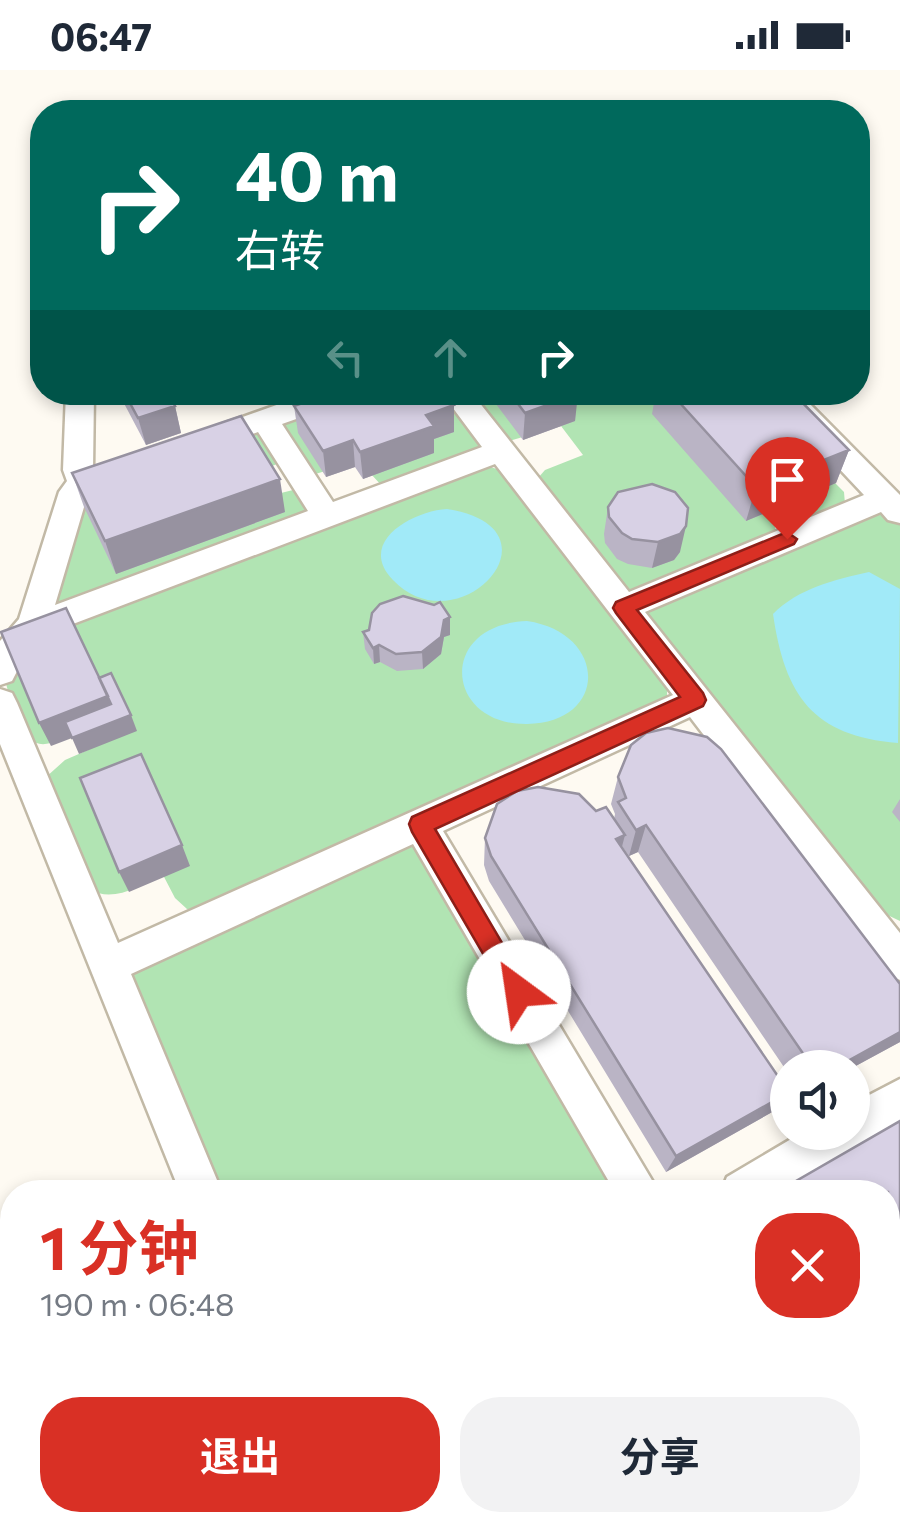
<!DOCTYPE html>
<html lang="zh">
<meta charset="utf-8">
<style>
:root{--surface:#fff;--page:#f2f2f3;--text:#1f2937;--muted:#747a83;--accent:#d93025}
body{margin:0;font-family:Commissioner,"Noto Sans SC",sans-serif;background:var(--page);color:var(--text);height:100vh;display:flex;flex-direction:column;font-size:38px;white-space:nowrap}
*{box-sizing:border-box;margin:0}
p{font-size:32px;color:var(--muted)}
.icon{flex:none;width:55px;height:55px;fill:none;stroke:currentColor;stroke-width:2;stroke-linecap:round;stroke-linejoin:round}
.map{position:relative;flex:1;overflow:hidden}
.side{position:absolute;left:0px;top:1110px;width:900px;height:352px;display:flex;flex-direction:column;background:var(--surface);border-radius:40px 40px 0 0;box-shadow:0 5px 15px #0003}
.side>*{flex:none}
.hud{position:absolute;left:30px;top:30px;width:840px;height:305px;border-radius:40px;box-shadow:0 5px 15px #0003;background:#00695c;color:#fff;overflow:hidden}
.controls{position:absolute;left:770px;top:980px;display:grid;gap:20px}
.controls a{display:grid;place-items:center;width:100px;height:100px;border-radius:50%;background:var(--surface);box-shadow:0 5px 15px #0003;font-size:50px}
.pin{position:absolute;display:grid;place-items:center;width:85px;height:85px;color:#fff;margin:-102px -42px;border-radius:50% 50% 50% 0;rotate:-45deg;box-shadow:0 0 10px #0007}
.pin .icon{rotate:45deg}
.me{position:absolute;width:110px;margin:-55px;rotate:329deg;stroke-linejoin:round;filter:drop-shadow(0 0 8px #0008)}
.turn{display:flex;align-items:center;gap:35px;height:210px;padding:0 40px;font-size:45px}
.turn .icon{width:130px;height:130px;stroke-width:2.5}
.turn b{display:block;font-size:70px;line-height:85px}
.lanes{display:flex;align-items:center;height:95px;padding:0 40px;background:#0003;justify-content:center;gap:50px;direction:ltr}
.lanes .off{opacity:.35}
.round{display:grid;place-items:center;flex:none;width:105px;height:105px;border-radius:40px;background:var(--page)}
.summary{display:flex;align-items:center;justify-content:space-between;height:170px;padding:0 40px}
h1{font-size:60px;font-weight:700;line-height:75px;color:var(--accent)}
.button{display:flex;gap:20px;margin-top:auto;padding:20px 40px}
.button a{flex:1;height:115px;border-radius:40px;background:var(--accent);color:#fff;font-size:40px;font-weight:700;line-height:115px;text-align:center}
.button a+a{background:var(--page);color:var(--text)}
.status{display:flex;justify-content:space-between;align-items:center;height:70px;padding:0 50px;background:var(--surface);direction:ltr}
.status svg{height:28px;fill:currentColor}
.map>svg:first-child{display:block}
</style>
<div class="status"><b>06:47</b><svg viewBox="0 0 49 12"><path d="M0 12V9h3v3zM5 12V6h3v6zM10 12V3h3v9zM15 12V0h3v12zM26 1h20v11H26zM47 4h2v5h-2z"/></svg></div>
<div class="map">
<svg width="900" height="1462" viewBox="0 0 900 1462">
<rect width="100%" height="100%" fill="#fefaf2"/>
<path fill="#b1e4b3" d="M469,322H764L833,384L823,401L844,422L845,434C814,447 799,464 771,437L764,441L774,453L776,462L638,522L627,521L538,408L545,400L583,385L561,356L509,371Z
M444,325L480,378L382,416L359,391L312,405L281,352Z
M255,362L261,363L279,393L259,402L273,425L297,419L309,434L308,445L62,539L52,534L78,430Z
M481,394L503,401L667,611V629L202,840L187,839L175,828L163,805C138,817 115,832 89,820L45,708L65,690L88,680L81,661C47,675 33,687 17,646C12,632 6,620 5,605L70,559L75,550Z
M881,438L900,448V851L879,841L646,546L648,537Z
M400,771L424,775L625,1122H213L127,915V903Z
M900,1037V1462H666L685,1450H888V1122H756Z
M347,1450H635L616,1462H352Z"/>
<path fill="#a1eaf8" d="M447,439C569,458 459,579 393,510C356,472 413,441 447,439Z
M869,502L900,519L898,673C813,666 785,626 773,544C799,518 834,510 869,502Z
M527,551C608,563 609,653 527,654C444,655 437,554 527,551Z"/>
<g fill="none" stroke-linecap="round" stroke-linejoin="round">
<defs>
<path id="minor" d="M66,322H94L93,400L120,391L130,394L135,401L130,408L87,427L55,535L308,441L258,362L202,382L192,379L188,372L192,365L313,322H357L353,329L282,354L333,432L482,377L441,322H471L629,522L864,425L767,322H798L900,425V453L888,450L881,442L645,542L900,863V910L887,904L690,647L443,761L659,1122H615L413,774L131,904L222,1122H180L0,674V619L12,623L17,633L118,873L673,625L495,394L44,565L28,580L12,611L0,615V571L19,549L59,422L67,411L63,400Z
M900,1009V1051L781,1122H721L727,1107L803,1062H852V1034Z
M311,1450H359L363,1462H315Z
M628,1450H690L685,1462H623Z"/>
</defs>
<use href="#minor" stroke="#c2b9a6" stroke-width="5"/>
<use href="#minor" fill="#fff" fill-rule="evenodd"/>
</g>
<path fill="#bab4c5" d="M118,322H167L175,336L181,363L146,375Z
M487,322H577L575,351L523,370Z
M656,322H792L849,380L836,413L746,451L652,344Z
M454,335V362L434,369V383L363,409L355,397L326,407L298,363L294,336Z
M72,403L285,442L116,504L84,437Z
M608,437L680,482L674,490L652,498L628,494L617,489L605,473L604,464Z
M363,562L450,565L444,567L441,584L423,599L397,601L380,592L374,594L365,579Z
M618,707L900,914V972L852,998H788V1003L638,782L629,786L622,776V778L788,1021V1024L774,1041L666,1102L489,811L484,795L485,768L596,741L614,749L615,744L611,734Z
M900,729V752L892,742Z
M900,1384V1462H796L815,1450H888V1392Z"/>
<path fill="#9792a0" d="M578,324L575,351L523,370L525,343Z
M454,335V362L434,369V383L363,409L360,382L426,345Z
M175,336L181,363L146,375L138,348Z
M353,370L355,397L326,407L323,381Z
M849,380L836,413L746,451L756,417Z
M280,409L285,442L116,504L105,471Z
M686,456L680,482L674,490L652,498L658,472Z
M450,547V565L444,567L441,584L423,599L422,582L444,550Z
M379,575L380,592L374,594L373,578Z
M108,626L131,645L137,661L79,684L72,668L51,676L39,653Z
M646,755L638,782L629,786L636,760Z
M625,765L618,792L616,769Z
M182,775L190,796L129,822L119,802Z
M900,962V972L852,998H835Z
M788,1023L774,1041L666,1102L676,1086Z"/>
<path fill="#d8d1e5" stroke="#9792a0" stroke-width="2.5" d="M124,322H167L175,336L138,348Z
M334,322H444L454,335L426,345L434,356L360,382L353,370L323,381L294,336Z
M509,322H577L578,324L525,343Z
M670,322H792L849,380L756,417Z
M241,346L280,409L105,471L72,403Z
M652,414L675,422L688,438L686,456L680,464L658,472L632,469L622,463L609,447L608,437L618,422Z
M403,526L434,535L440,532L450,547L444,550L441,567L422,582L396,584L379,575L373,578L363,562L369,560L372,543L380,534Z
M66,538L108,626L39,653L1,562Z
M111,603L131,645L72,668L65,652L111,634L99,608Z
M668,658L707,667L721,679L900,914V962L835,998H813L646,755L636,760L618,732L626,728L618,707L631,675L646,663Z
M141,684L182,775L119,802L80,708Z
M538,717L579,724L596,741L606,737L625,765L616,769L788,1021V1023L676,1086L491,786L485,768L497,734L517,721Z
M900,1051V1254L888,1262V1122H777Z
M900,1393V1462H812L831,1450H888V1401Z"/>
<path fill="#d93025" stroke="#8d1f18" stroke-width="2.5" d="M787,462L797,469L794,474L637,540L703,623L706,630L703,636L435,759L531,922L528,930L519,933L510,930L412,762L409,754L412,747L680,627L616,543L613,538L616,532Z"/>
</svg>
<div class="controls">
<a><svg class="icon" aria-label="sound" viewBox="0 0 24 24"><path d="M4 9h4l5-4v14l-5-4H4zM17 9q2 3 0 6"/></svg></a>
</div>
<div class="pin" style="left:787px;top:469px;background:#d93025"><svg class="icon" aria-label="arrive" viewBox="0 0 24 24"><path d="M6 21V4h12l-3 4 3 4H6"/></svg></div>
<svg class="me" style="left:519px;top:922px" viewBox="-20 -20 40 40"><circle r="19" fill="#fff"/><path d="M0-13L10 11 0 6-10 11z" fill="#d93025"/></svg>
<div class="hud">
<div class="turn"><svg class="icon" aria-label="right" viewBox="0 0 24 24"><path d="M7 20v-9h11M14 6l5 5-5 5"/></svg><div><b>40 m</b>右转</div></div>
<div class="lanes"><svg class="icon off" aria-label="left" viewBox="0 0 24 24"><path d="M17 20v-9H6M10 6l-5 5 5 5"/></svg><svg class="icon off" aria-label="ahead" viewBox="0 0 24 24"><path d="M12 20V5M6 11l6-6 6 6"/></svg><svg class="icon" aria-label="right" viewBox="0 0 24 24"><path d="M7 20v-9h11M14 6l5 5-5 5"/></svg></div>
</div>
<section class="side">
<div class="summary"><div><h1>1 分钟</h1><p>190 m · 06:48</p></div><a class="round" style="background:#d93025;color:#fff"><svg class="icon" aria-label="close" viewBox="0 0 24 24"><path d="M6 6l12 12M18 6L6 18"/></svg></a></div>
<div class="button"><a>退出</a><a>分享</a></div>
</section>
</div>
